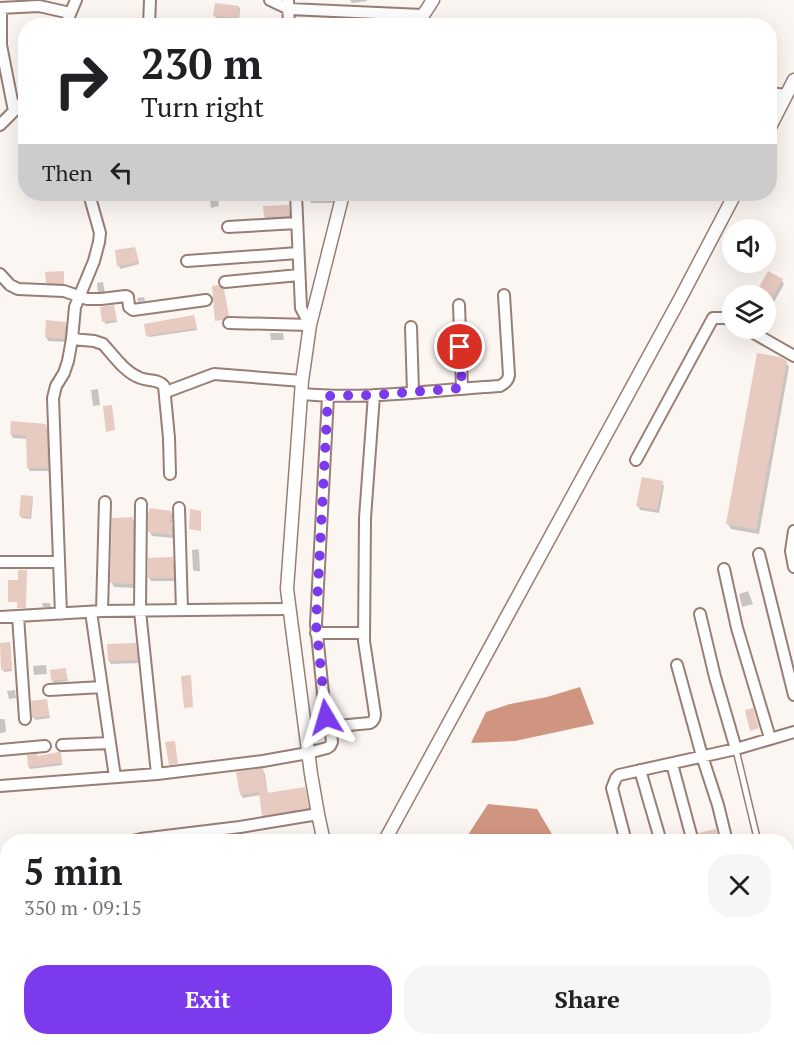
<!DOCTYPE html>
<meta charset="utf-8">
<style>
:root{--surface:#fff;--page:#f6f6f6;--text:#202124;--muted:#757577;--accent:#7c3aed}
body{margin:0;font-family:"PT Serif",serif;background:var(--page);color:var(--text);height:100vh;display:flex;flex-direction:column;font-size:22px;white-space:nowrap}
*{box-sizing:border-box;margin:0}
p{font-size:20px;color:var(--muted)}
.icon{flex:none;width:33px;height:33px;fill:none;stroke:currentColor;stroke-width:2;stroke-linecap:round;stroke-linejoin:round}
.map{position:relative;flex:1;overflow:hidden}
.side{position:absolute;left:0px;top:834px;width:795px;height:212px;display:flex;flex-direction:column;background:var(--surface);border-radius:24px 24px 0 0;box-shadow:0 6px 24px #0002}
.side>*{flex:none}
.guide{position:absolute;left:18px;top:18px;width:759px;height:183px;border-radius:24px;box-shadow:0 6px 24px #0002;background:#fff;color:var(--text);overflow:hidden}
.tools{position:absolute;left:722px;top:219px;display:grid;gap:12px}
.tools a{display:grid;place-items:center;width:54px;height:54px;border-radius:50%;background:var(--surface);box-shadow:0 6px 24px #0002;font-size:30px}
.pin{position:absolute;display:grid;place-items:center;width:51px;height:51px;color:#fff;margin:-26px;border:3px solid #fff;border-radius:50%;box-shadow:0 2px 6px #0007}
.me{position:absolute;width:66px;margin:-33px;rotate:353deg;stroke-linejoin:round;filter:drop-shadow(0 0 4px #0008)}
.turn{display:flex;align-items:center;gap:21px;height:126px;padding:0 24px;font-size:27px}
.turn .icon{width:78px;height:78px;stroke-width:2.5}
.turn b{display:block;font-size:42px;line-height:51px}
.then{display:flex;align-items:center;height:57px;padding:0 24px;background:#0003;gap:12px;font-size:22px}
.round{display:grid;place-items:center;flex:none;width:63px;height:63px;border-radius:24px;background:var(--page)}
.overview{display:flex;align-items:center;justify-content:space-between;height:102px;padding:0 24px}
h1{font-size:36px;font-weight:600;line-height:45px}
.action{display:flex;gap:12px;margin-top:auto;padding:12px 24px}
.action a{flex:1;height:69px;border-radius:24px;background:var(--accent);color:#fff;font-size:24px;font-weight:600;line-height:69px;text-align:center}
.action a+a{background:var(--page);color:var(--text)}
.map>svg:first-child{display:block}
</style>
<div class="map">
<svg width="794" height="1045" viewBox="0 0 794 1045">
<rect width="100%" height="100%" fill="#fcf6f3"/>
<path fill="#d09580" d="M580,687L594,724L515,741L471,743L486,712L510,704L547,697Z
M488,804L537,809L556,841H464Z"/>
<path fill="#0003" d="M350,0H367V1L352,3Z
M239,7L240,9L239,20L216,18L215,16Z
M326,20H335V26H325Z
M359,22H368L369,26H359Z
M113,194H124L125,199L115,201Z
M309,194H334V203H311L309,200Z
M218,199L219,206L211,208L210,200Z
M288,207L290,211L291,219L267,221L265,217V208Z
M136,251L139,264L120,269L117,252Z
M63,273L64,285L48,284L47,282Z
M781,280L784,284L768,313L772,317L764,331L760,328H765V296Z
M103,282L105,293H98L97,283Z
M144,297L145,301L138,302L137,298Z
M114,307L117,322L105,324L102,308Z
M195,319L197,330L149,337L147,335Z
M65,323L67,327L66,342L48,341L46,337Z
M270,333H283L284,340H271Z
M786,362L789,367L759,534L731,529L728,524Z
M98,389L100,405L93,406L91,390Z
M46,426L48,430L49,471H30L28,468V439L13,438L11,434Z
M662,483L664,486L659,513L640,510L638,506Z
M32,498L33,500L31,519L22,518L20,516Z
M171,512L173,516L172,525L173,528L174,538L152,536L150,532Z
M133,519L135,523V588L114,587L112,583Z
M198,549L199,552L200,571H194L193,569L192,550Z
M172,559L174,563L175,581H151L149,577Z
M748,591L753,604L742,607L739,594Z
M42,603H50L51,607H43Z
M10,644L12,671L4,672L3,670Z
M135,645L137,649L139,663L111,664L109,661Z
M46,665L47,674L34,675L33,666Z
M65,669L68,681L54,683L53,681Z
M15,690L16,698L9,699L7,691Z
M33,703H47L50,718L35,720Z
M0,719H4L5,721L6,732L0,733Z
M60,754L62,765L30,769L29,767L28,757L37,758Z
M263,770L265,774L268,795L304,788L306,792L310,812L266,819L263,815L261,795L243,798L241,794Z"/>
<path fill="#e7cac0" d="M215,3L239,6L238,18L213,16Z
M289,205V216L264,217L263,206Z
M135,247L139,262L117,267L115,250Z
M64,271V284L46,283L45,272Z
M768,271L783,279L765,311V296H754Z
M218,285L224,289L229,316L222,320L215,321L212,286Z
M114,305L117,320L102,322L100,307Z
M194,315L197,328L146,336L144,324Z
M46,320L66,322L64,339L45,337Z
M757,353L780,357L787,361L756,530L726,524Z
M112,405L115,430L106,432L103,406Z
M11,421L46,424L48,468H27L26,436L10,434Z
M642,477L663,481L657,510L636,506Z
M21,495L33,496L30,517L19,516Z
M150,508L171,511L170,523H172V535L148,532V513Z
M190,509L201,511V531L189,529Z
M133,517V584L110,583L112,518Z
M173,557L174,578H148V558Z
M18,570H27L26,608H17V602H8V580H18Z
M10,642L12,669L1,670L0,643Z
M136,643L138,660L108,661L107,644Z
M66,668L67,679L51,681L50,670Z
M191,675L193,707L184,708L181,676Z
M47,699L49,716L32,718L31,701Z
M753,708L759,728L750,731L745,710Z
M175,741L178,764L169,765L165,742Z
M59,752H61L62,763L28,767L27,755L37,754V756Z
M263,768L267,793L305,787L309,808L262,816L259,792L240,795L236,772Z
M716,829L719,842H700L698,833Z"/>
<g fill="none" stroke-linecap="round" stroke-linejoin="round">
<defs>
<path id="service" d="M736,750L758,842"/>
<path id="minor" d="M270,0L289,9L422,15
M288,0L289,26
M0,8L39,6L70,13
M1,8V45L14,111
M65,26L76,0
M149,26L150,0
M770,93L786,95
M0,125L26,99
M228,227L297,223
M187,261L298,253
M0,274L10,285L18,289L64,291L87,299H101L126,296L128,297L129,307L133,310L206,300
M225,282L299,275
M459,305L462,388
M229,323L310,325L301,308L296,194
M411,327L413,392
M745,328L794,356
M72,339L94,341L103,344C113,355 124,371 138,377C147,382 157,378 164,386L169,438L170,474
M166,392L214,374L302,381
M302,394C366,400 435,390 500,386C505,383 508,381 509,375L504,295
M328,396L316,624L325,713L326,717L334,729
M636,460L713,318H726L732,321
M141,504L140,611L157,774
M179,508L182,610
M794,531L791,551L794,567
M759,554L794,695
M0,562H59
M724,569L737,628L770,738
M102,611L105,502
M91,612L115,777
M61,614L53,398L56,386L64,373L68,361L72,339L75,307L94,261L99,242L100,233L89,194
M700,614L715,677L736,749
M18,616L25,719
M0,617L102,611L289,609
M316,633H364
M677,665L702,756L718,805L727,842
M49,690L102,687
M62,745L110,743
M0,750L45,746
M672,764L693,842
M640,770L661,842
M0,786L157,774L263,761L308,753L327,748L330,746L332,742L331,733L338,726L370,723C374,721 375,719 375,714L364,641L365,518L374,395
M129,842L141,839L240,827L318,814
M626,842L612,788L616,778L619,775L736,749L794,732
M0,942L8,941
M0,959L8,1008
M788,974L794,972
M12,1038L13,1045
M152,1038V1045
M638,1038L640,1045
M677,1038L678,1045
M713,1038L714,1045
M752,1038L754,1045
M780,1038L781,1045
M49,1045L94,1038
M273,1045L277,1038
M525,1045L567,1038"/>
<path id="tertiary" d="M416,26L433,0
M770,127L794,80
M324,842L318,814L311,774L287,589L302,381L310,325L343,194
M384,842L681,297L735,194
M373,1038L375,1045"/>
</defs>
<use href="#service" stroke="#987e74" stroke-width="8"/>
<use href="#minor" stroke="#987e74" stroke-width="14"/>
<use href="#tertiary" stroke="#987e74" stroke-width="15"/>
<use href="#service" stroke="#fff" stroke-width="5"/>
<use href="#minor" stroke="#fff" stroke-width="10"/>
<use href="#tertiary" stroke="#fff" stroke-width="12"/>
</g>
<g fill="none" stroke-linecap="round" stroke-linejoin="round">
<path stroke="#7c3aed" stroke-width="10" stroke-dasharray="0 18" d="M326,717L316,624L328,396L374,395L462,388L460,347"/>
</g>
</svg>
<div class="tools">
<a><svg class="icon" aria-label="sound" viewBox="0 0 24 24"><path d="M4 9h4l5-4v14l-5-4H4zM17 9q2 3 0 6"/></svg></a>
<a><svg class="icon" aria-label="layers" viewBox="0 0 24 24"><path d="M12 4l9 5-9 5-9-5zM3 14l9 5 9-5"/></svg></a>
</div>
<div class="pin" style="left:460px;top:347px;background:#d93025"><svg class="icon" aria-label="arrive" viewBox="0 0 24 24"><path d="M6 21V4h12l-3 4 3 4H6"/></svg></div>
<svg class="me" style="left:326px;top:717px" viewBox="-20 -20 40 40"><path d="M0-17L14 15 0 8-14 15z" fill="#7c3aed" stroke="#fff" stroke-width="4"/></svg>
<div class="guide">
<div class="turn"><svg class="icon" aria-label="right" viewBox="0 0 24 24"><path d="M7 20v-9h11M14 6l5 5-5 5"/></svg><div><b>230 m</b>Turn right</div></div>
<div class="then">Then<svg class="icon" aria-label="left" viewBox="0 0 24 24"><path d="M17 20v-9H6M10 6l-5 5 5 5"/></svg></div>
</div>
<section class="side">
<div class="overview"><div><h1>5 min</h1><p>350 m · 09:15</p></div><a class="round"><svg class="icon" aria-label="close" viewBox="0 0 24 24"><path d="M6 6l12 12M18 6L6 18"/></svg></a></div>
<div class="action"><a>Exit</a><a>Share</a></div>
</section>
</div>
